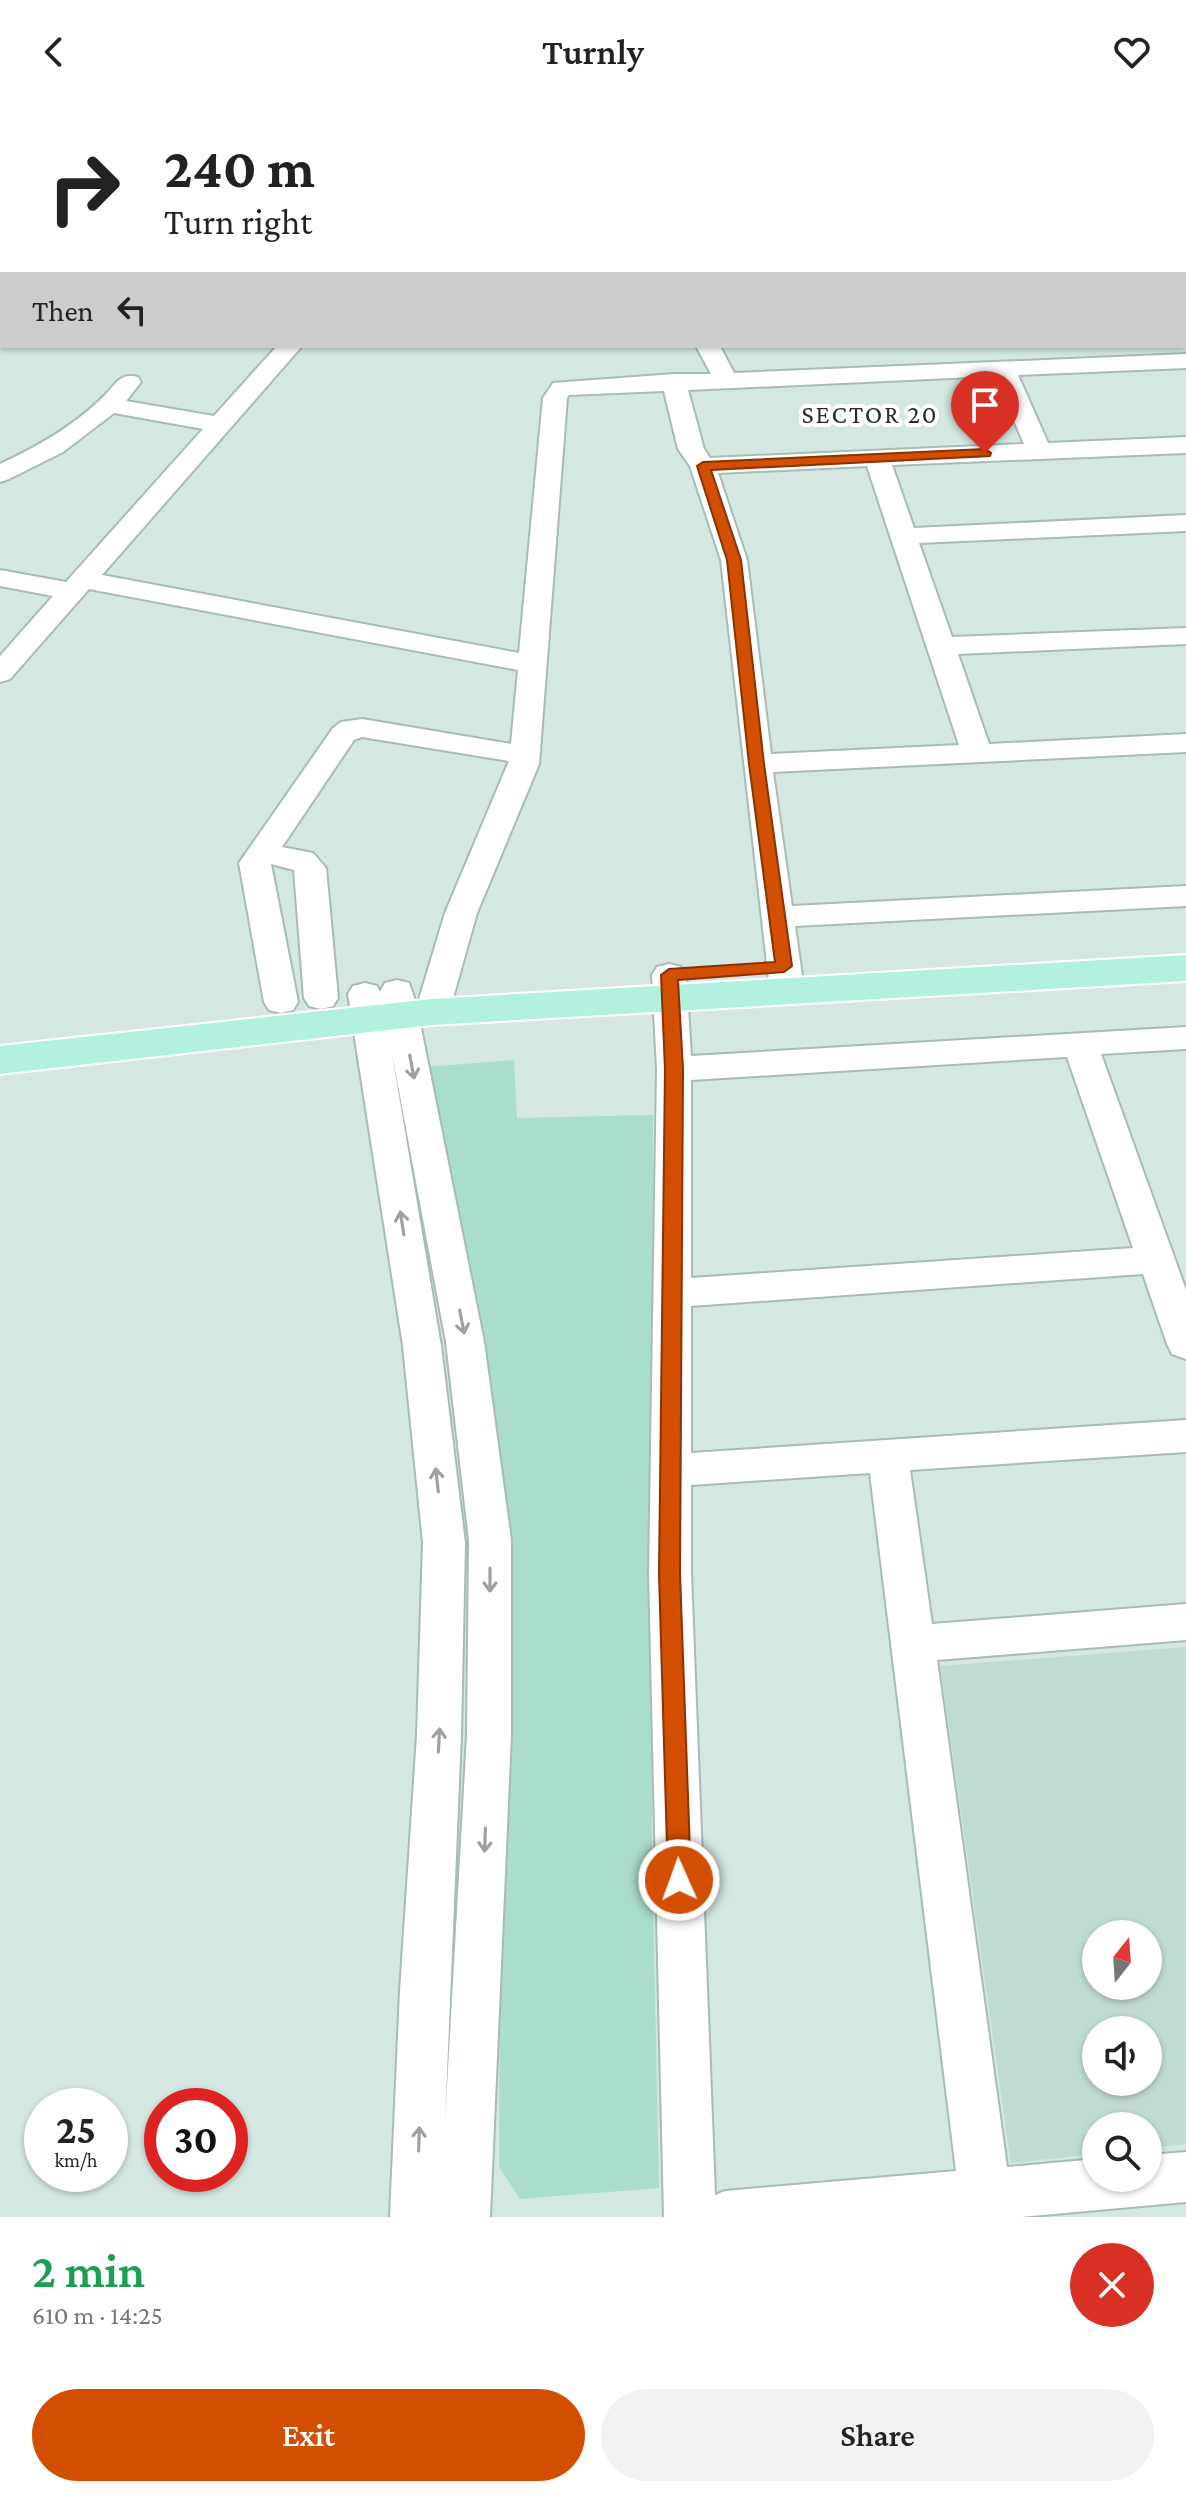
<!DOCTYPE html>
<meta charset="utf-8">
<style>
:root{--surface:#fff;--page:#f2f2f2;--text:#222;--muted:#767676;--accent:#d24e00}
body{margin:0;font-family:"Crimson Pro",serif;background:var(--page);color:var(--text);height:100vh;display:flex;flex-direction:column;font-size:30px;white-space:nowrap}
*{box-sizing:border-box;margin:0}
p{font-size:26px;color:var(--muted)}
.icon{flex:none;width:44px;height:44px;fill:none;stroke:currentColor;stroke-width:2;stroke-linecap:round;stroke-linejoin:round}
.map{position:relative;height:2113px;overflow:hidden}
.sheet{display:flex;flex-direction:column;background:var(--surface);flex:1}
.sheet>*{flex:none}
.top-card{position:absolute;left:0px;top:0px;width:1186px;height:244px;box-shadow:0 2px 6px #0004;background:#fff;color:var(--text);overflow:hidden}
.needle{width:52px;rotate:17deg}
.tools{position:absolute;left:1082px;top:1816px;display:grid;gap:16px}
.tools a{display:grid;place-items:center;width:80px;height:80px;border-radius:50%;background:var(--surface);box-shadow:0 2px 6px #0004;font-size:40px}
.speed{position:absolute;left:24px;top:1984px;display:flex;gap:16px;font-size:40px;font-weight:700;text-align:center}
.speed>*{display:grid;place-content:center;width:104px;height:104px;border-radius:50%;background:var(--surface);box-shadow:0 2px 6px #0004;line-height:1}
.speed small{font-size:20px;font-weight:400}
.speed .limit{border:12px solid #d22;background:#fff;color:#111}
.pin{position:absolute;display:grid;place-items:center;width:68px;height:68px;color:#fff;margin:-82px -34px;border-radius:50% 50% 50% 0;rotate:-45deg;box-shadow:0 0 8px #0007}
.pin .icon{rotate:45deg}
.me{position:absolute;width:88px;margin:-44px;rotate:358deg;stroke-linejoin:round;filter:drop-shadow(0 0 6px #0008)}
.turn{display:flex;align-items:center;gap:28px;height:168px;padding:0 32px;font-size:36px}
.turn .icon{width:104px;height:104px;stroke-width:2.5}
.turn b{display:block;font-size:56px;line-height:68px}
.then{display:flex;align-items:center;height:76px;padding:0 32px;background:#0003;gap:16px;font-size:30px}
.round{display:grid;place-items:center;flex:none;width:84px;height:84px;border-radius:42px;background:var(--page)}
.head{display:flex;align-items:center;justify-content:space-between;height:136px;padding:0 32px}
h1{font-size:48px;font-weight:600;line-height:60px;color:#1e9e55}
.action{display:flex;gap:16px;margin-top:auto;padding:16px 32px}
.action a{flex:1;height:92px;border-radius:48px;background:var(--accent);color:#fff;font-size:32px;font-weight:600;line-height:92px;text-align:center}
.action a+a{background:var(--page);color:var(--text)}
header{display:flex;justify-content:space-between;align-items:center;height:104px;padding:0 32px;background:var(--surface);font-size:36px;font-weight:600}
.map>svg:first-child{display:block}
</style>
<header><svg class="icon" aria-label="back" viewBox="0 0 24 24"><path d="M15 5l-7 7 7 7"/></svg>Turnly<svg class="icon" aria-label="heart" viewBox="0 0 24 24"><path d="M12 20l-8-8c-3-5 5-10 8-4 3-6 11-1 8 4z"/></svg></header>
<div class="map">
<svg width="1186" height="2113" viewBox="0 0 1186 2113">
<rect width="100%" height="100%" fill="#d4e7e1"/>
<path fill="#c0dbd2" fill-rule="evenodd" d="M1186,1543V2040L1148,2044V2022H1096V2050L1011,2059L940,1562ZM1096,1830H1148V1882H1096ZM1096,1926H1148V1978H1096Z"/>
<path fill="#abddce" d="M514,956L517,1014L653,1011L652,1747L659,2084L520,2095L499,2063L502,1421L426,963Z"/>
<g fill="none" stroke-linecap="round" stroke-linejoin="round">
<defs>
<path id="minor" d="M0,0H22L2,2V6Z
M344,0H371L372,2H345Z
M878,0H905L877,2Z
M1088,0H1114L1087,2Z
M0,23H2V36H0Z
M1184,48H1186V61H1184Z
M1184,134L1186,135V151L1184,150Z
M277,242H302L102,471L519,549L543,294L553,279L674,270H711L696,242H720L734,269L1186,250V264L1018,271L1048,339L1186,333V349L892,361L914,424L1186,411V427L919,439L952,533L1186,524V540L958,550L989,640L1186,630V648L773,668L792,802L1186,782V802L795,822L804,886L799,894L787,897L775,894L770,886L721,456L690,362L678,345L664,287L569,291L567,294L539,660L477,809L449,908L444,916L432,919L419,914L484,1238L511,1436V1631L490,2113H390L400,1887L417,1631L423,1439L403,1242L348,890L353,882L365,879L377,882L380,888L385,879L397,876L409,879L417,902L445,809L509,657L362,633L354,636L282,743L313,749L326,764L338,894L333,902L321,905L309,902L304,894L294,766L271,760L298,898L293,906L281,909L269,906L264,898L239,759L333,624L341,618L362,615L511,640L518,566L89,485L10,575L0,578V552L53,492L0,482V466L66,478L203,325L114,309L63,348L9,375L0,378V360C39,342 77,320 107,289C117,278 121,269 138,273L141,278L126,297L214,312ZM995,272L1024,340L710,354L704,345L688,286ZM867,362L959,641L771,650L747,456L718,369ZM391,944L446,1238L469,1436L467,1631L445,2018L461,1631L465,1439L441,1242Z
M669,860L681,863L686,871L691,952L1186,923V945L1101,950L1186,1186V1255L1172,1250L1167,1240L1143,1170L691,1202V1349L1186,1316V1348L910,1366L932,1520L1186,1500V1536L937,1556L1007,2063L1096,2055V2074H1148V2051L1186,2048V2098L1021,2113H664L649,1469L657,965L652,871L657,863ZM1067,953L1133,1144L691,1174V976ZM870,1369L956,2067L725,2087L715,2091L691,1469V1381Z"/>
<path id="major" d="M0,73H2V89H0Z
M1186,851V877L432,921L0,970V942L432,895Z"/>
<path id="highway" d="M197,0H227L228,2H198Z
M265,0H297L298,2H266Z"/>
</defs>
<use href="#minor" stroke="#a8bbb5" stroke-width="4"/>
<use href="#major" stroke="#fff" stroke-width="4"/>
<use href="#highway" stroke="#fff" stroke-width="4"/>
<use href="#minor" fill="#fff" fill-rule="evenodd"/>
<use href="#major" fill="#b2f1e0" fill-rule="evenodd"/>
<use href="#highway" fill="#7fe8cc" fill-rule="evenodd"/>
</g>
<defs><path id="oneway-shaft" d="M-6 0H5M1.5-3L5.5 0L1.5 3" fill="none" stroke-width="1.6" stroke-linecap="round" stroke-linejoin="round" transform="scale(2)"/></defs>
<g stroke="#9ea1a0">
<use href="#oneway-shaft" transform="translate(412 963) rotate(79)"/>
<use href="#oneway-shaft" transform="translate(402 1119) rotate(-99)"/>
<use href="#oneway-shaft" transform="translate(462 1218) rotate(79)"/>
<use href="#oneway-shaft" transform="translate(437 1376) rotate(-96)"/>
<use href="#oneway-shaft" transform="translate(490 1476) rotate(90)"/>
<use href="#oneway-shaft" transform="translate(439 1636) rotate(-87)"/>
<use href="#oneway-shaft" transform="translate(485 1736) rotate(92)"/>
<use href="#oneway-shaft" transform="translate(419 2035) rotate(-88)"/>
</g>
<path fill="#d24e00" stroke="#830" stroke-width="2" d="M985,345L991,349L990,352L711,366L741,456L764,660L792,862L784,868L678,876L683,965L680,1469L691,1776L688,1783L679,1787L671,1783L668,1776L659,1469L665,965L661,871L669,865L775,858L749,660L727,456L697,362L703,358Z"/>
<g text-anchor="middle" dominant-baseline="central" stroke-width="8" stroke-linejoin="round" paint-order="stroke">
<g font-size="26" letter-spacing="2" fill="#272e2c" stroke="#fff">
<text x="870" y="310">SECTOR 20</text>
</g>
</g>
</svg>
<div class="tools">
<a><svg class="needle" viewBox="-14 -14 28 28"><path d="M0-13l5 13h-10z" fill="#e53935"/><path d="M0 13l5-13h-10z" fill="#767676"/></svg></a>
<a><svg class="icon" aria-label="sound" viewBox="0 0 24 24"><path d="M4 9h4l5-4v14l-5-4H4zM17 9q2 3 0 6"/></svg></a>
<a><svg class="icon" aria-label="search" viewBox="0 0 24 24"><circle cx="10" cy="10" r="6"/><path d="M15 15l6 6"/></svg></a>
</div>
<div class="speed"><div>25<small>km/h</small></div><div class="limit">30</div></div>
<div class="pin" style="left:985px;top:349px;background:#d93025"><svg class="icon" aria-label="arrive" viewBox="0 0 24 24"><path d="M6 21V4h12l-3 4 3 4H6"/></svg></div>
<svg class="me" style="left:679px;top:1776px" viewBox="-20 -20 40 40"><circle r="17" fill="#d24e00" stroke="#fff" stroke-width="3"/><path d="M0-11L8 9 0 5-8 9z" fill="#fff"/></svg>
<div class="top-card">
<div class="turn"><svg class="icon" aria-label="right" viewBox="0 0 24 24"><path d="M7 20v-9h11M14 6l5 5-5 5"/></svg><div><b>240 m</b>Turn right</div></div>
<div class="then">Then<svg class="icon" aria-label="left" viewBox="0 0 24 24"><path d="M17 20v-9H6M10 6l-5 5 5 5"/></svg></div>
</div>
</div>
<section class="sheet">
<div class="head"><div><h1>2 min</h1><p>610 m · 14:25</p></div><a class="round" style="background:#d93025;color:#fff"><svg class="icon" aria-label="close" viewBox="0 0 24 24"><path d="M6 6l12 12M18 6L6 18"/></svg></a></div>
<div class="action"><a>Exit</a><a>Share</a></div>
</section>
